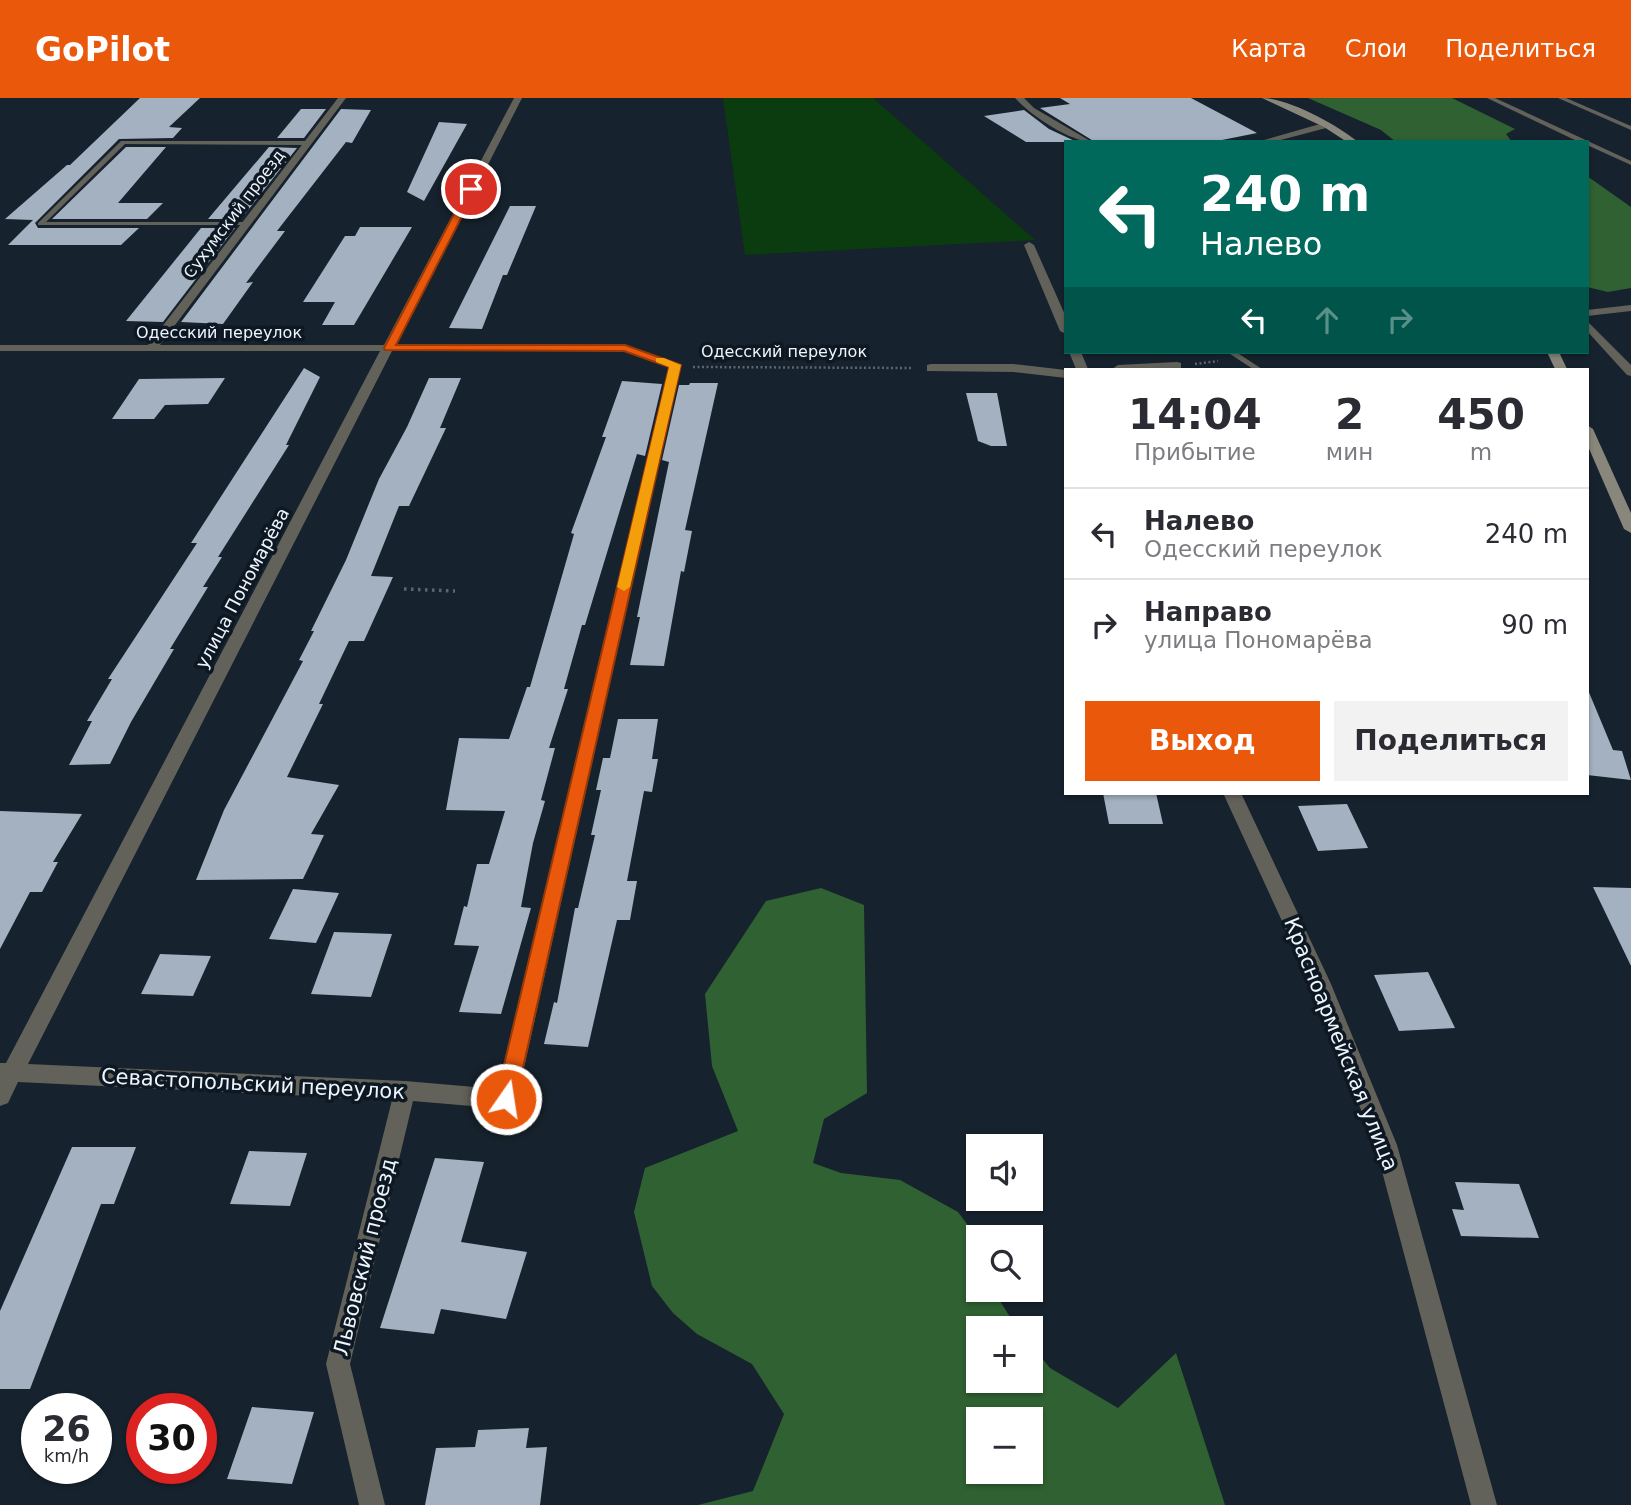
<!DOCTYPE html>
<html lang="ru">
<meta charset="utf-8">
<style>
:root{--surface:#fff;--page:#f2f2f3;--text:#2b2b33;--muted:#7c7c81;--line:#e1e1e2;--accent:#ea580c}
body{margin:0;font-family:"DejaVu Sans",sans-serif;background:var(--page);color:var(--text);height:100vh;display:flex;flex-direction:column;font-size:26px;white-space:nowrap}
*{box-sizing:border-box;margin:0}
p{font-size:23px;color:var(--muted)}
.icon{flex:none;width:38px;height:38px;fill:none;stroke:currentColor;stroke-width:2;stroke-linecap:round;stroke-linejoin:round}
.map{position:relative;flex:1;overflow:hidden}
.sheet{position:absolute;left:1064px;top:270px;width:525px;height:427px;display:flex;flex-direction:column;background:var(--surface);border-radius:0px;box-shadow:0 2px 5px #0004}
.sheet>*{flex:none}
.hud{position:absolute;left:1064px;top:42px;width:525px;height:214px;border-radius:0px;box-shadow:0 2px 5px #0004;background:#00695c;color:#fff;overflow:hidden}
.fabs{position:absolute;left:966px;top:1036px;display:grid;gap:14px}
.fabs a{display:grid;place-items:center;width:77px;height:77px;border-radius:0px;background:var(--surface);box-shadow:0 2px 5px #0004;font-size:35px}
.speed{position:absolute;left:21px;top:1295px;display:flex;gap:14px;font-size:35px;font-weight:700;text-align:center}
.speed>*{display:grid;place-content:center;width:91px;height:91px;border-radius:50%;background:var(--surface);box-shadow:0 2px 5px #0004;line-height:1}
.speed small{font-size:18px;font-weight:400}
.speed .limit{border:10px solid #d22;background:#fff;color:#111}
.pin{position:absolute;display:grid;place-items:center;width:60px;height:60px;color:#fff;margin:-30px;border:4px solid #fff;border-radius:50%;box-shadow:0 2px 7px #0007}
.me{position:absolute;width:77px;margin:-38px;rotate:13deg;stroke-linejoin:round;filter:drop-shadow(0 0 5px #0008)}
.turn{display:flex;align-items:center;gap:24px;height:147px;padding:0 21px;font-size:32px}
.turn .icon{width:91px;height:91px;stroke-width:2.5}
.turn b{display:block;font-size:49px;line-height:60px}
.lanes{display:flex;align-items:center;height:66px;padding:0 21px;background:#0003;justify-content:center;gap:35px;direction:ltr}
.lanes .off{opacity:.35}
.eta{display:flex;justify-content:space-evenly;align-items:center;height:119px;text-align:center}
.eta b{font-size:42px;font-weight:800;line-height:49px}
.primary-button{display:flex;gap:14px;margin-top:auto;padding:14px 21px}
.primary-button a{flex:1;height:80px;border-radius:0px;background:var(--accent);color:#fff;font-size:28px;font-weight:800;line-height:80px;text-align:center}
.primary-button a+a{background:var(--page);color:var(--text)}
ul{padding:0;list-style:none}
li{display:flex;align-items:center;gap:21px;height:91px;padding:0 21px;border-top:2px solid var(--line)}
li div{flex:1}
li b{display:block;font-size:26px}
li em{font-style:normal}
header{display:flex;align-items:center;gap:42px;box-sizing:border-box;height:98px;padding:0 35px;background:var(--accent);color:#fff}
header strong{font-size:33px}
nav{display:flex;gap:38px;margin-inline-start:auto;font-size:24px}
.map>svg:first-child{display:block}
</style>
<header>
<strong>GoPilot</strong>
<nav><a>Карта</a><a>Слои</a><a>Поделиться</a></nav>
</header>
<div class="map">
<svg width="1631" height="1407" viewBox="0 0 1631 1407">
<rect width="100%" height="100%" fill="#16222d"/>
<path fill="#0b3c10" d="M723,0H873L1035,142L745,157Z"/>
<path fill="#306132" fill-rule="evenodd" d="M1308,0H1452L1515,31L1506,36L1512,44H1396L1381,32Z
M1587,78L1631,109V190L1608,194L1587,189Z
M821,790L864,807L867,995L824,1021L813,1065L841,1075L900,1082L958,1114L978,1141V1192H993L1017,1230H978V1283H1031V1247L1050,1270L1118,1310L1176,1255L1225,1407H698L753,1393L784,1316L752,1266L697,1236L673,1215L652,1188L634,1114L645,1070L738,1033L712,968L705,896L766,803ZM978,1321H1031V1374H978Z"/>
<path fill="#a3b1c0" d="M140,0H200L169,29L182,30L173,40L119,41L35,125L38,130H139L121,147H8L33,122L5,121L67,67H70Z
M1060,0H1191L1257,35L1212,44H1095L1040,10L1070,6Z
M301,11H326L304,40H277Z
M341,11L371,12L352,45L346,44L277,133H285L246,185L253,184L223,226L181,224Z
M1024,12L1049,31L1077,44H1026L984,18Z
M439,24L467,26L424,103L407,94Z
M126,49H166L118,105H163L147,121H52Z
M269,49L297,50L241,121H208Z
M510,108H536L507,177H503L482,231L449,230Z
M360,129H412L354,227H322L335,204H303L345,138H355Z
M201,130H235L163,224L126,223Z
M304,270L320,279L286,347H289L218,459H222L203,489H208L170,551H174L131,624L110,666L69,667L92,623H87L112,581H108L197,445H191Z
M225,280L208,306L165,307L154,321H112L139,281Z
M429,280H461L440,330H446L409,408H399L371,478L393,479L364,543H349L319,606H323L287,679L339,687L311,736L324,737L303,781L196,782L224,712L303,563L299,562L314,533H311L346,462L379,381L407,329Z
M622,283L662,286L645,358L637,356L585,527H582L564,591H568L549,650H555L541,702L545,703L533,745L521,809L531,810L501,916L459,914L479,848L454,847L464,808L467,809L477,766H489L505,713L446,712L459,640L509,641L527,589H530L574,436L571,435L606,339H602Z
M690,285H718L685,432L692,433L684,474L681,473L664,568L630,567L640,519H637L669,364L662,362L679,287H689Z
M966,295H997L1007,348H991L978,343Z
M1588,592L1613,652L1622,653L1631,682L1587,677Z
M618,621H658L652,661H658L652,694L644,693L627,783H637L630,822H617L588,949L544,946L554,904L557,905L575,810H578L595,737H591L601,692H596L603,660H610Z
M1103,695H1156L1163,726H1109Z
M1347,706L1368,750L1318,753L1298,708Z
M0,713L82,716L53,764H58L42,794H30L0,851Z
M1593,789L1631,790V868Z
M293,791L339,795L316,845L269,841Z
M334,834L392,836L371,899L311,896Z
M160,856L211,858L193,898L141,896Z
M1428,874L1455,930L1399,933L1374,877Z
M72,1049H136L114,1106H101L30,1291H0V1213Z
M249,1053L307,1055L290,1108L230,1106Z
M435,1060L484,1064L461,1144L527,1154L506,1221L441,1211L434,1236L380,1230Z
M1455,1084L1519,1086L1539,1140L1461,1138L1452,1111L1464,1112Z
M252,1309L314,1314L292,1386L227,1381Z
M529,1330L526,1350L547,1349L540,1407H425L436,1350L475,1349L478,1332Z"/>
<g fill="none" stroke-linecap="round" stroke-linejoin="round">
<path stroke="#5c6671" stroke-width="2.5" stroke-dasharray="2 2.5" stroke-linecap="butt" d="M1195,266L1218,263
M693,269L912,270"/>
<path stroke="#5c6671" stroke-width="3.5" stroke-dasharray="2.5 4.5" stroke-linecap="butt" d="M404,491L455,493"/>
<path fill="#63625a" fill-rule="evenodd" d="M1487,0H1495L1631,63V67L1587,47V44H1579Z
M1558,0H1566L1631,28V32Z
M121,43H308L311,45L308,47L125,46L46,124H246L250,126L248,127H38V125Z
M1227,254H1236L1262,271H1253Z"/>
<path fill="#63625a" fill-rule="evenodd" d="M338,0H346L160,247H384L514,0H522L396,247H625L681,267L517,1001L514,1008L506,1011L413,1003L350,1266L385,1407H359L326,1266L392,1002L18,984L8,1005L0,1008V965H6L380,253H0V247H148ZM392,253H624L669,269L498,991L405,983L28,966Z
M1015,0H1024L1034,10L1092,44C1070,44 1030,17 1015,0Z
M1327,24L1331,27L1330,29L1273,44H1257Z
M1029,144L1034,147L1066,219V236L1060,233L1024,147Z
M1631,207V213L1587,218V212Z
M1587,223L1631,267V278L1627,277L1587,233Z
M1069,254H1081L1088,271H1076Z
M1177,264L1181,265V271H1112L1118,267Z
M931,266H1013L1066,272V280L1013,274L927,273V267Z
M1223,695H1241L1331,886L1397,1047L1497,1407H1471L1375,1047L1311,886Z"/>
<path fill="#89877b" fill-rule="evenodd" d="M1262,0C1288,0 1338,27 1358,44H1347L1324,29Z
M1547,254H1559L1567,271H1555Z
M1587,327L1593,331L1631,415V435L1624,431L1587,346Z"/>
</g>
<path fill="#ea580c" stroke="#983908" stroke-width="2" d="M471,88L476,91L396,247H625L681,267L516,1001L513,1008L506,1010L499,1008L496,1001L669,269L624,253L385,252L384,250L467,91Z"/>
<path fill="#f59e0b" d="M656,260H664L681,267L630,489L624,493L617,489L669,269L656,264Z"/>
<g text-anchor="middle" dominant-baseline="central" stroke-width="7" stroke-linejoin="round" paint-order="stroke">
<g font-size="16" fill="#edf5fd" stroke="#0d1823">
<text transform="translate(234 116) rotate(-53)">Сухумский проезд</text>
<text x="219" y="234">Одесский переулок</text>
<text x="784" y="253">Одесский переулок</text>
</g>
<g font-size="18" fill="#edf5fd" stroke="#0d1823">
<text transform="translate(242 490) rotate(-62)">улица Пономарёва</text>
</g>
<g font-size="21" fill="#edf5fd" stroke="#0d1823">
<text transform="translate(1341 946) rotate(68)">Красноармейская улица</text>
<text transform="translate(253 986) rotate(3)">Севастопольский переулок</text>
<text transform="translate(365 1159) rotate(-76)">Львовский проезд</text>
</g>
</g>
</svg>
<div class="fabs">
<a><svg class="icon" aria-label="sound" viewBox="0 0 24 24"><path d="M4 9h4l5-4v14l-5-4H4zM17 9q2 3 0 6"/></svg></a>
<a><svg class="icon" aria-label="search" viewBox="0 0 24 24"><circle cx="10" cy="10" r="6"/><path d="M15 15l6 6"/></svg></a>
<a>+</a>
<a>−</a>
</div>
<div class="speed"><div>26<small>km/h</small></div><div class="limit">30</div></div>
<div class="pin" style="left:471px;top:91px;background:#d93025"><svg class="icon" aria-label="arrive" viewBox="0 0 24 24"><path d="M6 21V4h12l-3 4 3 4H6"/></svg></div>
<svg class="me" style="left:506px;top:1001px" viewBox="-20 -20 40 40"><circle r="17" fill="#ea580c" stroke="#fff" stroke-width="3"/><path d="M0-11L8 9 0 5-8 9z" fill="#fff"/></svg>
<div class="hud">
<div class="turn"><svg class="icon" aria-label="left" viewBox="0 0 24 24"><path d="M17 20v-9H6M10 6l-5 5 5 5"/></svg><div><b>240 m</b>Налево</div></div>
<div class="lanes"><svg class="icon" aria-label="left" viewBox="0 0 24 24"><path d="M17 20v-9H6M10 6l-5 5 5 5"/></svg><svg class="icon off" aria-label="ahead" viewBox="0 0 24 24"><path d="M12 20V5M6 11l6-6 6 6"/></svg><svg class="icon off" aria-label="right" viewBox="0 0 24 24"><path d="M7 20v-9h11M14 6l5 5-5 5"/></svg></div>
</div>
<section class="sheet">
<div class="eta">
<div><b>14:04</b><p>Прибытие</p></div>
<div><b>2</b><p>мин</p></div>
<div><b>450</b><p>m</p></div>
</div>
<ul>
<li><svg class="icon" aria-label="left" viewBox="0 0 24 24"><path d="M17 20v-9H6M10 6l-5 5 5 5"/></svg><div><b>Налево</b><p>Одесский переулок</p></div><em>240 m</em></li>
<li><svg class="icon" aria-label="right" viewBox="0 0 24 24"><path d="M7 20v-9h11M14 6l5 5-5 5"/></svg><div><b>Направо</b><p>улица Пономарёва</p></div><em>90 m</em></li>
</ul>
<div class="primary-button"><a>Выход</a><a>Поделиться</a></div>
</section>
</div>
